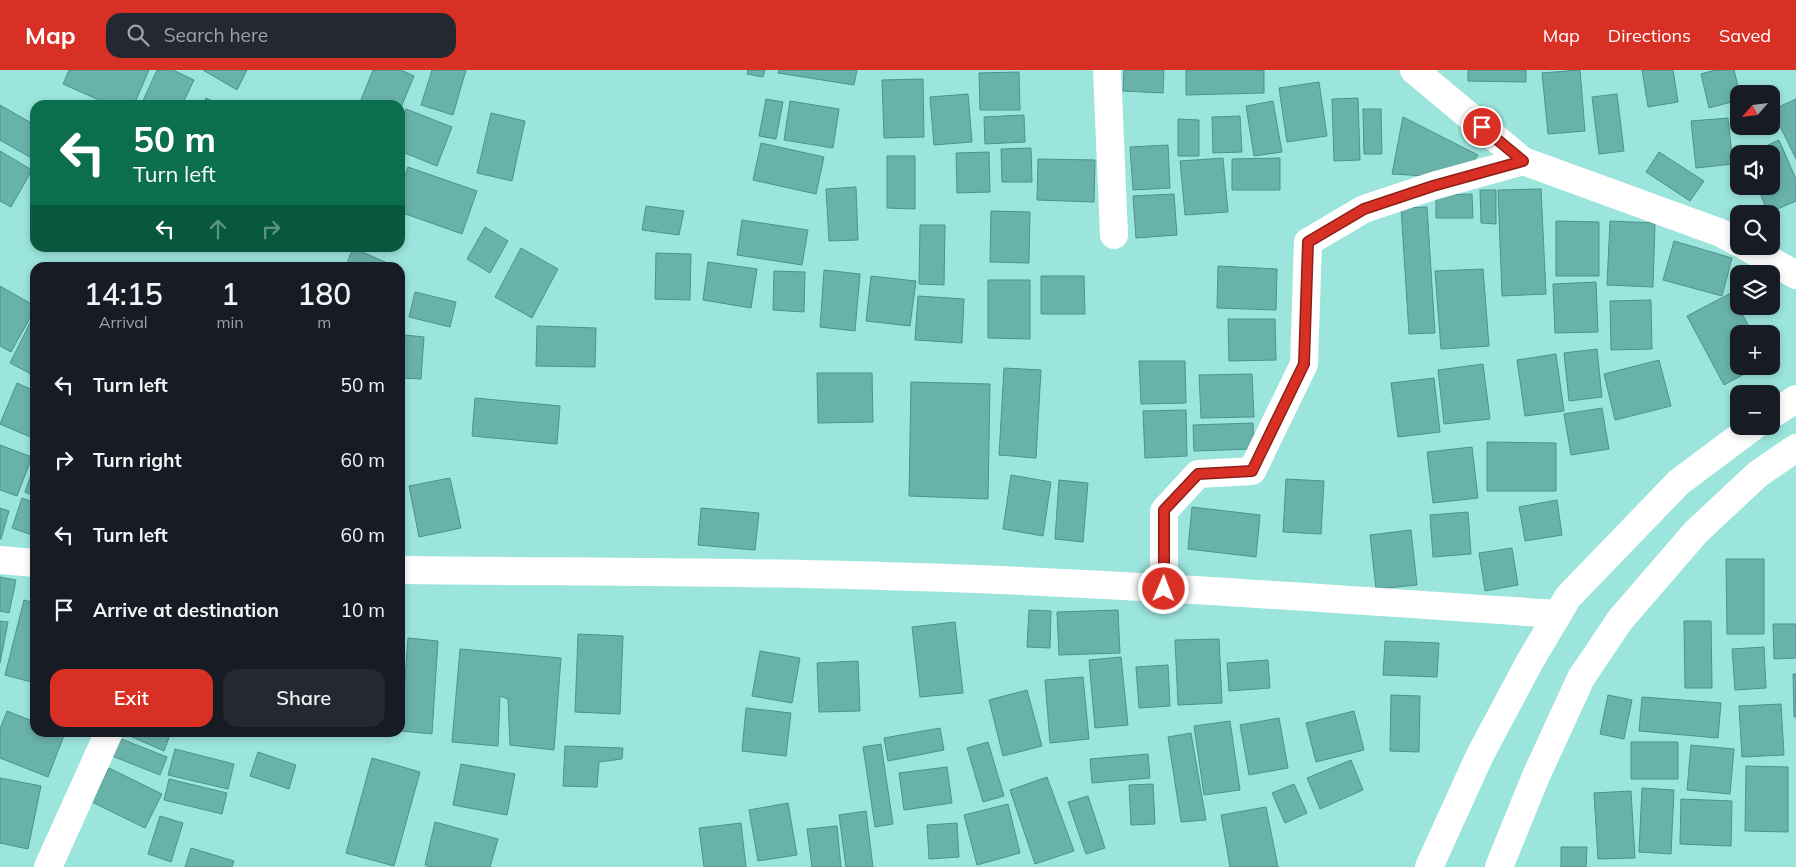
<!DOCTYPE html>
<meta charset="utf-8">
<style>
:root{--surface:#171b24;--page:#242831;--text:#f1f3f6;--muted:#9ea1a6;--accent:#d93025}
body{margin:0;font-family:Mulish,sans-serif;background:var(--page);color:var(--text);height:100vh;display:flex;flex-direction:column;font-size:19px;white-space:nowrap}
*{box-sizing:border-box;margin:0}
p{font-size:16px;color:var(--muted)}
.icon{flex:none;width:28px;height:28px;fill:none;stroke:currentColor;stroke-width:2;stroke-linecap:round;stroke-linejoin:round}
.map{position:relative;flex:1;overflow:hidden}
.sheet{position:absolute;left:30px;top:192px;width:375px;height:475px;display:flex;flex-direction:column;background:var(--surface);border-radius:15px;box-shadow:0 2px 8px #0003}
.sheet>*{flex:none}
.hud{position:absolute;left:30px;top:30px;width:375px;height:152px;border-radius:15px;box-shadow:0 2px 8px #0003;background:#0b6e4f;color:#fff;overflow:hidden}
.needle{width:32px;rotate:242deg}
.controls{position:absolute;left:1730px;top:15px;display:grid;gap:10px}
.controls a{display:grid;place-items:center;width:50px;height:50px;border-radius:10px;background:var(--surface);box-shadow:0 2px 8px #0003;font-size:25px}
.pin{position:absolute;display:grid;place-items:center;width:42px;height:42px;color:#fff;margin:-21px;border:2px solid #fff;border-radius:50%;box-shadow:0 1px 5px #0007}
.me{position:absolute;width:55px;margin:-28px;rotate:1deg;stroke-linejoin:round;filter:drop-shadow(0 0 4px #0008)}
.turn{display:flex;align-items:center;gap:18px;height:105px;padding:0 20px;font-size:22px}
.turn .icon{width:65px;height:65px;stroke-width:2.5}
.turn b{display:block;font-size:35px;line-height:42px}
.lanes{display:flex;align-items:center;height:48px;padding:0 20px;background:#0003;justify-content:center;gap:25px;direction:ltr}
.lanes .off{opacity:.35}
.eta{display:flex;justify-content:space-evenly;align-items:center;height:85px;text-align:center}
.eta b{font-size:30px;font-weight:600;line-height:35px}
.button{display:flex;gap:10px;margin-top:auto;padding:10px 20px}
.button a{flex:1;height:58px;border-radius:15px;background:var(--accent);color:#fff;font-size:20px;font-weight:600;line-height:58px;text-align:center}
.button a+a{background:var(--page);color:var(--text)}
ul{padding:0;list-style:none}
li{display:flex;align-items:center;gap:15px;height:75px;padding:0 20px}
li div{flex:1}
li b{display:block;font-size:19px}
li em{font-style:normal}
header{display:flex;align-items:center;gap:30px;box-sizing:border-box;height:70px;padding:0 25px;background:var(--accent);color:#fff}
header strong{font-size:24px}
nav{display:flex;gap:28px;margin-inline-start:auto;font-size:18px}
.search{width:350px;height:45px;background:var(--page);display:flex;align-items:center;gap:12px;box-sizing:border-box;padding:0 18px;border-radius:15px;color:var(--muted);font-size:19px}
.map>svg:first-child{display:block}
</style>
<header>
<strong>Map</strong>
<div class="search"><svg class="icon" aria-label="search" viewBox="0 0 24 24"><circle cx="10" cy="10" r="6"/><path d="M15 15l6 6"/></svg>Search here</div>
<nav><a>Map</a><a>Directions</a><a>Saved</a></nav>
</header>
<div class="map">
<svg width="1796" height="797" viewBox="0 0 1796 797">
<rect width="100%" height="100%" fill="#9ce5dd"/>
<path fill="#69b2aa" stroke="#4b938c" d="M69,0H149L134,35H110L63,14Z
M157,0H173L194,10L182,35H141Z
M203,0H247L237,20Z
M373,0H401L414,6L400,40V35H359Z
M432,0H466L453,45L421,35Z
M748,0H765L763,7L747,4Z
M779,0H857L854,15L778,3Z
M1124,0H1164L1163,23L1123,21Z
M1186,0H1264V23L1186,25Z
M1468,0H1526V12L1468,11Z
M1580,0L1585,61L1548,64L1542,3Z
M1642,0H1673L1678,32L1648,37Z
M1715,0H1734L1740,24H1739V30L1709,38L1701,4Z
M1019,2L1020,40H980L979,3Z
M923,9L924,67L884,68L882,10Z
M1319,12L1327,66L1287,72L1279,18Z
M968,24L972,72L934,75L930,27Z
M1617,24L1624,81L1599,84L1592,27Z
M206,28L221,35H203Z
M1358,28L1360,90L1334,91L1332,29Z
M766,29L783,32L776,69L759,66Z
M1796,29V89L1772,40Z
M790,31L839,39L833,78L784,70Z
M1273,31L1282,82L1254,86L1246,36Z
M0,35L35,55V90L0,70Z
M406,39L452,57L437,96L400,81V54Z
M1363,39H1381L1382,84H1364Z
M491,43L525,51L512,111L477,103Z
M1024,45L1025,72L985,74L984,47Z
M1240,46L1242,82L1213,83L1212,47Z
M1403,47L1478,85L1461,108L1392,104Z
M1728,48L1733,94L1696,98L1691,51Z
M1178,49L1199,50V86H1178Z
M1779,70L1796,109V131L1768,143L1757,116H1771V84H1748Z
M761,73L824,87L816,124L753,110Z
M1168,75L1170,118L1133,120L1130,77Z
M1031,78L1032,112H1002L1001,79Z
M0,81L32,100L11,137L0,131Z
M989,82L990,122L957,123L956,83Z
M1659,82L1704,111L1690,131L1646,102Z
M887,86H915V139L887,138Z
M1223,88L1228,142L1185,145L1180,91Z
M1280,88V120H1232V89Z
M1038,89L1095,90L1094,132L1037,130Z
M408,97L477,121L462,164L400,142V120Z
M856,117L858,170L829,171L826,119Z
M1541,119L1546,224L1502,226L1498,120Z
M1480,120H1496V154L1481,153Z
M1174,124L1177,165L1136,168L1133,126Z
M1472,124L1473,148H1436V125Z
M646,136L684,141L679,165L642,160Z
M1427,137L1435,263L1409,264L1401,138Z
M991,141L1030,142L1029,193L990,192Z
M742,150L808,160L802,195L737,185Z
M1556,151L1599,152V206H1556Z
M1610,151L1655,153L1653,217L1607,215Z
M920,155H945L944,215L919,214Z
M485,157L508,171L490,203L467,189Z
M1674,171L1732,188L1722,226L1663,210Z
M353,178L399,198H345Z
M521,178L558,199L532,248L495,227Z
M656,183L691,184L690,230L655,229Z
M708,192L757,199L751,238L703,230Z
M1218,196L1277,199L1276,240L1217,238Z
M1483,199L1489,276L1441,279L1435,201Z
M824,200L860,204L855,261L820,257Z
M774,201L805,202L804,242L773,240Z
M871,206L916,211L910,256L866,251Z
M1041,206H1084L1085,244H1041Z
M988,210H1030V269L988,268Z
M1596,212L1598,262L1555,263L1553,214Z
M0,216L35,236V239L11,282L0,276Z
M415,222L456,232L450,257L409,247Z
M1731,223L1753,264H1739V296H1759L1724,315L1687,246Z
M918,226L964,229L962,273L915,270Z
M1651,230L1652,279L1611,280L1610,231Z
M35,243V306L10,293Z
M1228,249H1275L1276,290L1229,291Z
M537,256L596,258L595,297L536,296Z
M405,265L424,267L421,309L402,308Z
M1597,279L1602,327L1569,331L1564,283Z
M1556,284L1564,341L1525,346L1517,290Z
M1659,290L1671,336L1615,350L1604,304Z
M1139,291H1185L1186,333L1141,334Z
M1483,294L1490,349L1444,354L1438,300Z
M1004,298L1041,300L1036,388L999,385Z
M817,303H872L873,352L818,353Z
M1252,304L1254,347L1201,348L1199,305Z
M1434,308L1440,362L1398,367L1391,313Z
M911,312L990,314L988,429L909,426Z
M17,313L35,321V369L0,354Z
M475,328L560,336L557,374L472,366Z
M1602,338L1609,379L1571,385L1564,344Z
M1186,340L1187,386L1145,388L1143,341Z
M1253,353L1254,379L1194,381L1193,355Z
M1487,372L1556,373V421H1487Z
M0,375L32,387L17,426L0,420Z
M1472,377L1478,428L1433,433L1427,382Z
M35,393V426L25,422Z
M1011,405L1051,412L1043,466L1003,459Z
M450,408L461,458L419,467L409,416Z
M1286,409L1324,411L1321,464L1283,462Z
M1059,410L1088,413L1083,472L1055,469Z
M22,428L35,433V466L12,458Z
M1557,430L1562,465L1525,471L1519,437Z
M1192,437L1260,445L1256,487L1188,479Z
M0,438L9,441L1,469H0Z
M701,438L759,443L755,480L698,475Z
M1468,442L1471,484L1433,487L1430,445Z
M1411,460L1417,515L1376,519L1370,465Z
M1512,478L1518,515L1485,521L1479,483Z
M1726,489H1764V564H1727Z
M0,507L16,510L9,543L0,541Z
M24,530L35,533V613L5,605Z
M1029,540L1051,541L1050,578L1027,577Z
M1118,540L1120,583L1059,585L1057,542Z
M0,551L8,552L0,593Z
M1684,551H1711L1712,618H1685Z
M955,552L963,623L920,627L912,557Z
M1773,554H1796V588L1774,589Z
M578,564L623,566L620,644L575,642Z
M408,568L438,571L432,664L401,661Z
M1219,569L1222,633L1178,635L1175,570Z
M1385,571L1439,573L1437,607L1383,605Z
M1764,577L1766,618L1735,620L1732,579Z
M460,579L561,588L554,680L510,675L508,629L500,626L498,676L452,672Z
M760,581L800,588L792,633L752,626Z
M1121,587L1128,655L1095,658L1089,590Z
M1268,590L1270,618L1229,621L1227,593Z
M858,591L860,641L819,642L817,593Z
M1168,595L1170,636L1139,638L1136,597Z
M1793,604H1796V647H1794Z
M1083,607L1089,669L1050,673L1045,610Z
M1027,620L1042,676L1003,686L989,630Z
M1391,625L1420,626L1419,682L1390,681Z
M1608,625L1632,630L1624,669L1600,664Z
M1642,627L1721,633L1718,668L1639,661Z
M1781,634L1784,685L1742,687L1739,636Z
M746,638L791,643L786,686L742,681Z
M7,641L35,652V662L65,663L48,707L0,688V659Z
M1354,641L1364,680L1316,692L1306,653Z
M1279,648L1288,698L1249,705L1240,655Z
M1230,651L1240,720L1204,725L1194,656Z
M940,658L944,680L888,691L884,668Z
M134,662H171L164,681L132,667Z
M1191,663L1206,750L1181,752L1168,667Z
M119,668L167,687L160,705L112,686Z
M988,672L1004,726L983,732L967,678Z
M1631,672H1678V709H1631Z
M881,674L893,754L875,757L863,677Z
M1691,675L1734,679L1730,724L1687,720Z
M565,676L623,678L622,689L599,692L597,717L563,716Z
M175,679L234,694L228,719L168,705Z
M258,682L296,695L289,719L250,706Z
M1148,684L1150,708L1092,713L1090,689Z
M372,688L420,702L394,796L346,783Z
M1351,690L1363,720L1320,739L1307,708Z
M461,694L515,704L507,745L453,735Z
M1746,696L1788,697V762L1745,761Z
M947,697L952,733L904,740L899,703Z
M109,698L162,724L145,758L92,732Z
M1047,707L1074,781L1035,794L1010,720Z
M0,708L41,716L28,779L0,773Z
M169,709L227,723L222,744L164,730Z
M1153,714L1155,754L1131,755L1129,715Z
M1294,714L1307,743L1285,753L1272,723Z
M1642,718L1674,720L1671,784L1639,782Z
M1631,721L1635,788L1598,789L1594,723Z
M1088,726L1105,778L1086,784L1068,732Z
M1681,729L1732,731L1731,776L1680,774Z
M788,733L797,785L758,791L749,740Z
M1008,734L1020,783L977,795L964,745Z
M1266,737L1278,797H1230L1221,745Z
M866,741L873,797H846L839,745Z
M160,746L183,753L171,792L148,784Z
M435,752L498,769L490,797H431L425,795Z
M741,753L746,797H704L699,758Z
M957,753L959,787L929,789L927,755Z
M837,756L841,797H812L807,759Z
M1561,777H1587L1586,797H1561Z
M191,778L234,791L232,797H185Z"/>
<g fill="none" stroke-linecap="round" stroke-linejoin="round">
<path stroke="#fff" stroke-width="28" d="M1107,0L1114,165
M1414,0L1523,91L1721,163L1739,173
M1745,176L1796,205
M1771,345L1796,329
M0,490L35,493
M400,500C561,502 722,501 883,506C1109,512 1333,529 1558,544
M1164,519V441L1198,404L1252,401L1304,294L1308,172L1364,139L1433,116L1523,91
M48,797L109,662
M1429,797L1480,685L1529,593L1568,527L1679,412L1754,356
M1499,797L1536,706L1581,608L1620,550L1696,462L1758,404L1796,378"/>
</g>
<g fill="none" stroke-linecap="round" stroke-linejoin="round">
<defs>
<path id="route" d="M1164,519V440L1198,404L1252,401L1304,294L1308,172L1364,139L1433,116L1523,91L1482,57"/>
</defs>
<use href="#route" stroke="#8d1f18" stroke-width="12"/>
<use href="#route" stroke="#d93025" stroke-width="9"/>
</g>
</svg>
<div class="controls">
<a><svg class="needle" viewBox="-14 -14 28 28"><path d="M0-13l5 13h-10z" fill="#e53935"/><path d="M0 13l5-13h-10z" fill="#9ea1a6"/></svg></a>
<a><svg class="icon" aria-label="sound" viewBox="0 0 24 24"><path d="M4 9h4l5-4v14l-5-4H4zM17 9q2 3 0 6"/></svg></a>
<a><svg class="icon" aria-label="search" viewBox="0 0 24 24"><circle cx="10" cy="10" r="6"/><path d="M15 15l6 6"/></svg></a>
<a><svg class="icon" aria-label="layers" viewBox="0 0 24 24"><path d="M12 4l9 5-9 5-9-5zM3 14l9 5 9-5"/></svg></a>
<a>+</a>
<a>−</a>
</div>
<div class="pin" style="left:1482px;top:57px;background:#d93025"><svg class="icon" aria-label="arrive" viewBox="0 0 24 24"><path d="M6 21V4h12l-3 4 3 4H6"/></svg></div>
<svg class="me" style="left:1164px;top:519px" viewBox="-20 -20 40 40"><circle r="17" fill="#d93025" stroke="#fff" stroke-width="3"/><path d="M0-11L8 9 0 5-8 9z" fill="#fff"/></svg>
<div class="hud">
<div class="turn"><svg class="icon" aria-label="left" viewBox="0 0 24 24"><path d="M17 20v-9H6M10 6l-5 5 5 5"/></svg><div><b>50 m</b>Turn left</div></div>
<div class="lanes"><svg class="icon" aria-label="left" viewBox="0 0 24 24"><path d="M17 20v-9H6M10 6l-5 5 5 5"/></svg><svg class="icon off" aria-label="ahead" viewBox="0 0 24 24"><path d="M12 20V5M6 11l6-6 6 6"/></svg><svg class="icon off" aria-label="right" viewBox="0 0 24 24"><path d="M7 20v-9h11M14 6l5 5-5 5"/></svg></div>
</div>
<section class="sheet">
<div class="eta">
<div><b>14:15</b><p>Arrival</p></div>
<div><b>1</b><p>min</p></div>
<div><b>180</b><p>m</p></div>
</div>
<ul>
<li><svg class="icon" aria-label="left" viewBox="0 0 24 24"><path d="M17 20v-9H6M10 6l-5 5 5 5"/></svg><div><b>Turn left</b></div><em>50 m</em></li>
<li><svg class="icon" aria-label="right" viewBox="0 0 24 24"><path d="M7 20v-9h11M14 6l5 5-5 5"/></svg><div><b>Turn right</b></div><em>60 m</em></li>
<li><svg class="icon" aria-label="left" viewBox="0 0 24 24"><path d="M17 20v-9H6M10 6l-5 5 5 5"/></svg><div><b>Turn left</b></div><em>60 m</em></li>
<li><svg class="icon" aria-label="arrive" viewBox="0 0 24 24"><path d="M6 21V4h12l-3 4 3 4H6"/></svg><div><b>Arrive at destination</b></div><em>10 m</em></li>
</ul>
<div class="button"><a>Exit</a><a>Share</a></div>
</section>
</div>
